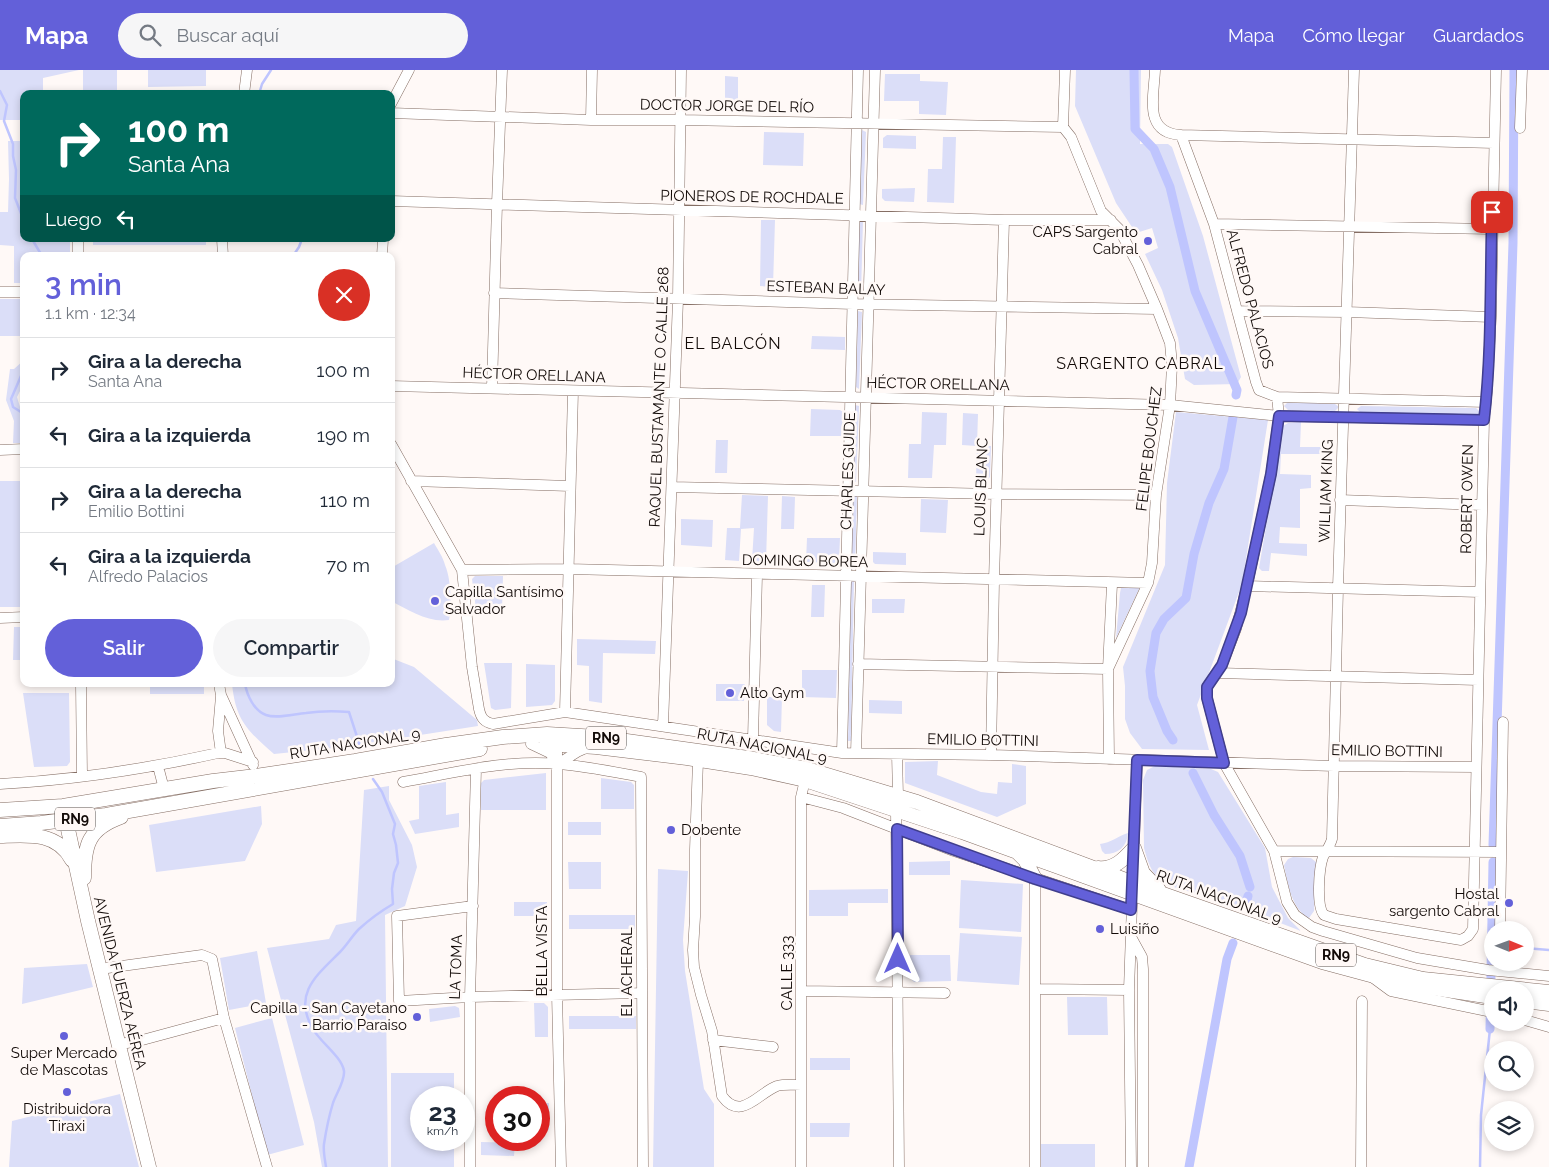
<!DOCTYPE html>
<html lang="es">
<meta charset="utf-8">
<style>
:root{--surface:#fff;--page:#f6f6f7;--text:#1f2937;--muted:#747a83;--line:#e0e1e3;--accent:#6360d9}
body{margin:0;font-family:Raleway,sans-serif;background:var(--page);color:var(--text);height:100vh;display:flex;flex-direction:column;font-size:19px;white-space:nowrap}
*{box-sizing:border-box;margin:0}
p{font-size:16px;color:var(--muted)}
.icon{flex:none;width:28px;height:28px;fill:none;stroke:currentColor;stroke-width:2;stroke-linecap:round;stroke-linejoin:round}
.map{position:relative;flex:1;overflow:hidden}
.side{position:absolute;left:20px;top:182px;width:375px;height:435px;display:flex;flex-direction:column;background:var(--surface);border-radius:10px;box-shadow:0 2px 8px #0003}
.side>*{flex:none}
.hud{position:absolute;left:20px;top:20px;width:375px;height:152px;border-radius:10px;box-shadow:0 2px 8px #0003;background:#00695c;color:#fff;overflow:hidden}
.needle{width:32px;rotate:91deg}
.tools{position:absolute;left:1484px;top:851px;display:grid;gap:10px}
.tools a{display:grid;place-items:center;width:50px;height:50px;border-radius:50%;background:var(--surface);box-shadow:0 2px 8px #0003;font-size:25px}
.speed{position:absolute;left:410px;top:1016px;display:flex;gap:10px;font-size:25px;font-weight:700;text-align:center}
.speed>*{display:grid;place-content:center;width:65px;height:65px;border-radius:50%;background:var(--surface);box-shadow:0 2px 8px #0003;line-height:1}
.speed small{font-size:12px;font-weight:400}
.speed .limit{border:8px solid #d22;background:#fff;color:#111}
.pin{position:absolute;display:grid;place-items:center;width:42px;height:42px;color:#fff;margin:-21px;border-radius:10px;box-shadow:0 2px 8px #0006}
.me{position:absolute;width:55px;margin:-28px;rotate:0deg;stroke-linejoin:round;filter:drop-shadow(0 0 4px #0008)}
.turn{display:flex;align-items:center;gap:18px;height:105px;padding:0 25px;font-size:22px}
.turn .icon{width:65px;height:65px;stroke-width:2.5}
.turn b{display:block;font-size:35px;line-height:42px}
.then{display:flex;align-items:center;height:48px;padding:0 25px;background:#0003;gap:10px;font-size:19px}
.round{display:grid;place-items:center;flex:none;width:52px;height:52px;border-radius:26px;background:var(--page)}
.headline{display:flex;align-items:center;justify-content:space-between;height:85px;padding:0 25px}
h1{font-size:30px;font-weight:600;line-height:38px;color:var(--accent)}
.button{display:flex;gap:10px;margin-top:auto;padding:10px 25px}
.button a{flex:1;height:58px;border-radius:30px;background:var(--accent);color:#fff;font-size:20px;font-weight:600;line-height:58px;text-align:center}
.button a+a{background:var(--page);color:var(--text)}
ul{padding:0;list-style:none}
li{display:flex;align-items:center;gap:15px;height:65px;padding:0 25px;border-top:1px solid var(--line)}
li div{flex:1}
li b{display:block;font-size:19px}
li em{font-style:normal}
header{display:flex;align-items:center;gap:30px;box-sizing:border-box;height:70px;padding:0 25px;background:var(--accent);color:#fff}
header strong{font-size:24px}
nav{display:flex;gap:28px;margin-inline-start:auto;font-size:18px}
.search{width:350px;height:45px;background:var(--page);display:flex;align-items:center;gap:12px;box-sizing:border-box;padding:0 18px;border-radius:28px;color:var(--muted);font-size:19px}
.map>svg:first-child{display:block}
</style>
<header>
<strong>Mapa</strong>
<div class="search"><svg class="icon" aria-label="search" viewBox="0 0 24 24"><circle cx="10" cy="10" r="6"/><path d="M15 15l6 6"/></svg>Buscar aquí</div>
<nav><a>Mapa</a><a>Cómo llegar</a><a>Guardados</a></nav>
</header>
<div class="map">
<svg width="1549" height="1097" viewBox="0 0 1549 1097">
<rect width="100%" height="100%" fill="#fff9f7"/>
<path fill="#dbdef8" d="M0,0H79L43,8V24H24V50H0Z
M83,0H117V24H83Z
M148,0H206V16L148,17Z
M1076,0H1141L1140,74H1168L1172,77L1203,166L1241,307L1237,314L1194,315L1185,309L1178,268L1162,220L1145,184L1158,178L1152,158L1136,163L1116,133L1075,36Z
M885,4H920V11L948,12L946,45L919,44V31H884Z
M725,6L738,7V40H725Z
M862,60L866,62L863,135L859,134Z
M764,62L804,63L803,96L763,95Z
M887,65L916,66V79L883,78V68Z
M943,67H956L954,133L927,132L928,99H942Z
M8,71H24V169H70V186H24V213H14V176L0,175V142H8L9,109Z
M915,118L914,132L885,131L882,128V119Z
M761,150H775L773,217L760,216Z
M859,150H863L861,224L857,223Z
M93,169H206V175H93Z
M0,229H24V266H0Z
M858,241L862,242L859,319L856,317Z
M812,266L845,267V280L811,279Z
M24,290V313L17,327L20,337H24V373H13L14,351L6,330L10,299H14Z
M1288,332L1335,334L1339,337L1335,341L1288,340L1284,336Z
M855,335L859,336L856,412L853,411Z
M1361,336L1476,338L1480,342L1478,345L1361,343L1357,339Z
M811,339L840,340L843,342L842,366H810Z
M922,342L947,343L946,375H934L932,408H908L909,374H921Z
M1176,342L1268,350L1242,514L1197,635L1209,680L1142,679L1130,663L1125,649V616L1123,597L1165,495L1167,413Z
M963,343L978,344L977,375L991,376L990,407L988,409H976L977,376L962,375Z
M1301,352L1300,377H1325V384H1281L1280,404L1311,405V418L1300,419V458L1280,457L1279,473L1307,474V486L1271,483L1269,501H1262L1259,498L1283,356L1288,353Z
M716,370H728L727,403H715Z
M23,395L24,537H0V411H23Z
M857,423L855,498L852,500L851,499L852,424Z
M742,425L768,426L766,492L752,491L754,458L741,459L739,491L725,490L727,458H740Z
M782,426L795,427L794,459H781Z
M921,429L948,430L946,463L920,462Z
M681,449L713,450L712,477L681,475Z
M807,468H840L839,490L836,493L806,492Z
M434,473C438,480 443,487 445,495C451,509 452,535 449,550C428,553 409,540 391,531V498Z
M873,482L906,483V495L875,494L873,492Z
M475,506H503L502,540L476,539L472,509Z
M854,511L851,669V671H848L851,512Z
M812,515H825L824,547H811Z
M1129,517H1140L1116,568L1120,523L1121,518Z
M872,529H905L904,543H872Z
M14,557H24V590H13Z
M577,569L656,571L655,584L603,583L602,633L589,631V596L577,595Z
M391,588L414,597L477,650L478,656L343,677L274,684C247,660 236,651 232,614H391Z
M484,593H512L511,638L495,640L491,638Z
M526,594L555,595V631L552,635L526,637Z
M802,600H837L836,628L802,627Z
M150,614H204V624H150Z
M716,614H745L744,631H716Z
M23,623H69L70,692L67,696L34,697Z
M767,627H782L781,662L774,661L767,655Z
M869,630L902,631V644L869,643Z
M938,691L937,705L981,722L997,724L998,712L1012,713V694L1026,696V734L997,747L905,713V692Z
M1155,696L1211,699L1218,702L1265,778L1272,817L1288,848L1301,861C1274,851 1248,840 1221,830C1203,823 1179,822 1162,811C1151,804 1147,789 1144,778L1143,710L1147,700Z
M546,703V740H481V713L484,710Z
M601,708L631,712L634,715V739H601Z
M446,712V745L459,743V757L415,764L409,751L419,749V716Z
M389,716V730L412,775L417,797L405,836L385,845L388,1097H322L314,1052L267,878L329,869L336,855L356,851L364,720Z
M261,736L262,754L245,791L156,802L149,755Z
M568,752H601V765H568Z
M1128,763C1127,777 1118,784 1105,784L1102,781L1100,774C1111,773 1118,766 1128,763Z
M1293,787L1311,788L1316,792L1314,841L1309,848H1307C1291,835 1288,815 1284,795L1288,789Z
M950,791V805H909V792Z
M568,792H601V819H569Z
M658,799L688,801L683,870L685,901L704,1019L714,1034V1097H653Z
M961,810L1023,814L1021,862L959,858Z
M888,819V833H848V846H809V820Z
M514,832H547V846H514Z
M569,845H635V859H569Z
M960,863L1022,867L1019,915L957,911Z
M257,881L266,933L229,940L220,888Z
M910,885H950L951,911L914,912L910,908Z
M87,894L93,917L22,934L24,898Z
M1067,927H1107L1108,965H1068Z
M534,933H544L548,937V967H535Z
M455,936L459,938L460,947L430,952L429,939Z
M569,946H636V959H569Z
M272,948L304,1075L267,1085L235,958Z
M810,988H850V1000H810Z
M391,1003H454V1027L421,1028V1070H454V1097H391Z
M120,1024L139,1097H9L12,1051Z
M539,1033H549V1060H539Z
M810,1053H850L849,1067H810Z
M481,1072L515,1073L514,1086L481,1085Z
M1041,1074H1095V1097H1041Z"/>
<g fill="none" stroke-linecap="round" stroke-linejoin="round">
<path stroke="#bfc5fe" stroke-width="2.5" d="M0,21L7,35L4,51L13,74V86L16,100L15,128L24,151
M259,24L262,14L271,0
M32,169L42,186
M293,186L299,177L302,169
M24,299L11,329L13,337L24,344
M245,614C247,625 254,641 266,645C277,649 294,644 306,643C320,641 335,641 349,642L361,679
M1491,877H1492
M1525,878L1549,880
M326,1097C325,1090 323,1081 324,1074C326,1061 329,1046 333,1033C336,1024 345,1011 344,1001C342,987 320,972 313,959C292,924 317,905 340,882C347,875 352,866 359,859C370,849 381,841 393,834L392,819L394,803L398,793L396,775L393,764L395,754L382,722L373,709
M1480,1097L1481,1045L1490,959"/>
<path stroke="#bfc5fe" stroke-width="9" d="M1134,0L1135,59L1154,79L1170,117L1195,221L1237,320L1236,325
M1173,670L1167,661L1153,627L1150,601L1156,563L1164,549L1186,528L1194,484L1209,433L1224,399L1233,347
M1193,703L1214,745L1240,786L1250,817
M1493,775L1513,173L1514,0
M1246,833L1248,826
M1490,959L1493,792
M1189,1097L1227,889L1233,873"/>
<defs>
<path id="minor" d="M1065,0L1063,57L1071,67L1101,141L1119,159L1138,195L1157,239L1170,273L1172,295L1170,335L1156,425L1152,493L1148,513L1108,599L1109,689
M1155,0C1154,27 1143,63 1181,65L1214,154L1256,312L1259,320L1277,327L1279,346L1271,404L1247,516L1236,559L1222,595L1207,617V628L1224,693L1274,781L1287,832L1295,845L1312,857L1323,861L1417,888L1488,900L1549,906
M1354,0L1338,518L1332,769C1330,776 1326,781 1323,787C1319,798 1316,836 1324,845L1336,849L1461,870L1468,866L1473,859L1484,350L1487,322L1491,247L1496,0
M244,24L247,0
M391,34L409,0
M391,43L591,50H680L1063,57
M591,50L592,0
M1520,58L1522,0
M1181,65L1494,73
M391,131L1004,150H1111
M1214,154L1492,159
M222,169L223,186
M78,186V169
M382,186L383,169
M0,222H24
M494,223L853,234L1157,239
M1237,241L1347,242L1491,247
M391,316L1170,335L1279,346L1484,350
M492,318L497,134L502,0
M1277,327L1486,332
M391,374L462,500L472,597L479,639C481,648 484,652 493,654L565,642L842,683L991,685L1334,696L1476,697
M0,380L24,379
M411,411L570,416
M672,417L996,424L1156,425
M1340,430L1482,435
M462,500L568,499L1148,513
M1247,516L1480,522
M0,548L24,547
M858,594L1108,599L1112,514
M1218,603L1478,610
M81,614L82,706
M219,614L221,625L253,695
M221,626L218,661L221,683
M565,642L573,321
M663,656L678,229L681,0
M557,668V924L561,1097
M753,669L757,505
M531,674L550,683L558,694L577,682L586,678
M842,683L858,0
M856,683L875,0
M897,684L898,726
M991,685L994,511L1004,150
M698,690L695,780V847L693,880L694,897L701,925L712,961L722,1026C741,1052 758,1023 777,1016C785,1014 793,1015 801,1015
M158,696L164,719
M403,712C454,703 506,689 558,694C586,696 614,702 641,707L643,1097
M0,714C74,710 146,699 218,683H225L253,692
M801,727L843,738L954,781L1131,840
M896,739L899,1097
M1274,781L1501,782
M473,836L397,846L399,931L470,927L642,923
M1500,860L1503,652
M1131,867L1142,887L1143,899V1097
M100,899L202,885L212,889L224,948L267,1097
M1372,907L1391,921L1492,942
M1035,919L1129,920
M802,921L945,923
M1525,950L1549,957
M713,970L773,977
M118,974L135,972L224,948
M470,1097V927L476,699
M801,1097V727L805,710
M1035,1097V809
M1131,1097L1129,920L1137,691
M1361,1097L1362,931"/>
<path id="major" d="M546,674L596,677L687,688L751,698L805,710L962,762L1322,892L1400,913L1492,927
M0,740L63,736L213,711L256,706L355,691L446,675L503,667L547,664L598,667L748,688L807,699L917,732L1166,825L1365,895L1423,909L1549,922
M64,741L88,851L149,1097
M0,756L41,753L106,745L480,679
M0,766C27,765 57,761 72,790
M1018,783L1025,790L1035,809
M1098,798C1114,800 1124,789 1134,778L1143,803L1159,820
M84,808C84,775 88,759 121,747
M1525,931L1549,934"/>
</defs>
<use href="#minor" stroke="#856e64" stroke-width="11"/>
<use href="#major" stroke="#856e64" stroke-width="15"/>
<use href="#minor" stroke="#fff" stroke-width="10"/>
<use href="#major" stroke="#fff" stroke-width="14"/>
</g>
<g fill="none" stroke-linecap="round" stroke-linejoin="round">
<defs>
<path id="route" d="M898,889L897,759L1035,809L1131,840L1137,690L1224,693L1207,628V617L1222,595L1241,543L1271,404L1279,346L1484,350C1492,281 1490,211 1492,142"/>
</defs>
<use href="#route" stroke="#403e8d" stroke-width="12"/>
<use href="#route" stroke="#6360d9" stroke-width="9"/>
</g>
<g fill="#6360d9" stroke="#fff9f7" stroke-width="2">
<circle cx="1148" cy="171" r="5"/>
<circle cx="435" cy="531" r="5"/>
<circle cx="730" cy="623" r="5"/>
<circle cx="671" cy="760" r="5"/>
<circle cx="1509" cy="833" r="5"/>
<circle cx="1100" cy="859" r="5"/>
<circle cx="417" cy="947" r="5"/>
<circle cx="64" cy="966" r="5"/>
<circle cx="67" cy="1022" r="5"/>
</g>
<g text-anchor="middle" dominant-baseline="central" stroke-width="5" stroke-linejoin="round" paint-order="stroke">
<g fill="#fff9f7" stroke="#59524f" stroke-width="1">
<rect x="586" y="656.5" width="40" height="23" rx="4"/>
<rect x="55" y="737.5" width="40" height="23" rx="4"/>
<rect x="1316" y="873.5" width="40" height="23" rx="4"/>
</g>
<g font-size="14" font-weight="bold" fill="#120a07">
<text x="606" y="668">RN9</text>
<text x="75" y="749">RN9</text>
<text x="1336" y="885">RN9</text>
</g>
<g font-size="15" fill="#120a07" stroke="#fff9f7">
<text transform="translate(727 36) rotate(1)">DOCTOR JORGE DEL RÍO</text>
<text transform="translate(752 127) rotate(1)">PIONEROS DE ROCHDALE</text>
<text transform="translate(826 218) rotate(2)">ESTEBAN BALAY</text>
<text transform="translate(1250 229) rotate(75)">ALFREDO PALACIOS</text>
<text transform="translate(534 305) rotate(2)">HÉCTOR ORELLANA</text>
<text transform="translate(938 314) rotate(1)">HÉCTOR ORELLANA</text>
<text transform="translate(659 327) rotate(-88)">RAQUEL BUSTAMANTE O CALLE 268</text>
<text transform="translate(1149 379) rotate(-83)">FELIPE BOUCHEZ</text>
<text transform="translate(848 401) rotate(-88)">CHARLES GUIDE</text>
<text transform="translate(981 417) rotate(-88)">LOUIS BLANC</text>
<text transform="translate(1326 421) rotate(-88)">WILLIAM KING</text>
<text transform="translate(1467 429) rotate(-89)">ROBERT OWEN</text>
<text transform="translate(805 491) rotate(1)">DOMINGO BOREA</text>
<text transform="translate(983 670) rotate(1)">EMILIO BOTTINI</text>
<text transform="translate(355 674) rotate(-9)">RUTA NACIONAL 9</text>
<text transform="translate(762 676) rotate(11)">RUTA NACIONAL 9</text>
<text transform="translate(1387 681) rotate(1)">EMILIO BOTTINI</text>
<text transform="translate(1219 827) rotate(20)">RUTA NACIONAL 9</text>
<text transform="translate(542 881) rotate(-90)">BELLA VISTA</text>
<text transform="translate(456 897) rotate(-88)">LA TOMA</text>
<text transform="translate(627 902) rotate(-90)">EL ACHERAL</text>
<text transform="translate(787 903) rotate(-90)">CALLE 333</text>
<text transform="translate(120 913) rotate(76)">AVENIDA FUERZA AÉREA</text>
</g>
<g font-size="15" fill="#120a07" stroke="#fff9f7" text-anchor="start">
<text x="1138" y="162" text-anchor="end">CAPS Sargento<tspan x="1138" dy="17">Cabral</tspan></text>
<text x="445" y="522">Capilla Santísimo<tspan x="445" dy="17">Salvador</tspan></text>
<text x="740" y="623">Alto Gym</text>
<text x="681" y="760">Dobente</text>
<text x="1499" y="824" text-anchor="end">Hostal<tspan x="1499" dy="17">sargento Cabral</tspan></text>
<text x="1110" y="859">Luisiño</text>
<text x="407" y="938" text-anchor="end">Capilla - San Cayetano<tspan x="407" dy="17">- Barrio Paraiso</tspan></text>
<text x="64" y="983" text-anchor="middle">Super Mercado<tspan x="64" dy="17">de Mascotas</tspan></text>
<text x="67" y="1039" text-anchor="middle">Distribuidora<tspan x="67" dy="17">Tiraxi</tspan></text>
</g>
<g font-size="16" letter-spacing="1" fill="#120a07" stroke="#fff9f7">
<text x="733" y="273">EL BALCÓN</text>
<text x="1140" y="293">SARGENTO CABRAL</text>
</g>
</g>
</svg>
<div class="tools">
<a><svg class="needle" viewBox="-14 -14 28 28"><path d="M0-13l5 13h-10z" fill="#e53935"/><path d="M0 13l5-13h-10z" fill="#747a83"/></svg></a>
<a><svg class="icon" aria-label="sound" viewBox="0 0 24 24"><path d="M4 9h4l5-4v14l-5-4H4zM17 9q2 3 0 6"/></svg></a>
<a><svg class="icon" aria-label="search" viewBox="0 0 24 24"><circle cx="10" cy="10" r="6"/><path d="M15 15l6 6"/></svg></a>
<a><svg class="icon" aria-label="layers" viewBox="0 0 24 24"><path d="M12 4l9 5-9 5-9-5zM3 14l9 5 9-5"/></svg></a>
</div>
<div class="speed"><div>23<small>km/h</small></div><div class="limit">30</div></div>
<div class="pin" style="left:1492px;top:142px;background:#d93025"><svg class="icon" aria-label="arrive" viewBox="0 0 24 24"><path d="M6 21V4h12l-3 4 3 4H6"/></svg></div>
<svg class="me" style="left:898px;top:889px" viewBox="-20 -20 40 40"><path d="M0-17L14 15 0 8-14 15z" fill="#6360d9" stroke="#fff" stroke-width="4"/></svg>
<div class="hud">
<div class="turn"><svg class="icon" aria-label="right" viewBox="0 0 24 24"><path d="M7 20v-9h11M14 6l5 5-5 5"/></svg><div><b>100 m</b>Santa Ana</div></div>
<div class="then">Luego<svg class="icon" aria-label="left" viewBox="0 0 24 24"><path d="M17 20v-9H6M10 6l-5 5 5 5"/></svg></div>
</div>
<section class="side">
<div class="headline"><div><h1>3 min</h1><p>1.1 km · 12:34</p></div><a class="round" style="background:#d93025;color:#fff"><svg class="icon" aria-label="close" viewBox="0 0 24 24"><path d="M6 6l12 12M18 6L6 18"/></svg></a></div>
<ul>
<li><svg class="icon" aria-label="right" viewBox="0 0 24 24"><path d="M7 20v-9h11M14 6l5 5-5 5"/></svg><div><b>Gira a la derecha</b><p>Santa Ana</p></div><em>100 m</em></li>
<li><svg class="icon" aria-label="left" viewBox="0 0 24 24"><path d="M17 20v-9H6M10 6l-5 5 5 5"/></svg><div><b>Gira a la izquierda</b></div><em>190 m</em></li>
<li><svg class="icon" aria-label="right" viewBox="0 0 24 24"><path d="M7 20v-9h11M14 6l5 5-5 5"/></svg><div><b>Gira a la derecha</b><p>Emilio Bottini</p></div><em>110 m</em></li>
<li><svg class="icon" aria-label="left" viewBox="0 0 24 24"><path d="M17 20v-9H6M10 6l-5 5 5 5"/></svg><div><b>Gira a la izquierda</b><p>Alfredo Palacios</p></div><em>70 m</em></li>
</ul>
<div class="button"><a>Salir</a><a>Compartir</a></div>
</section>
</div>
